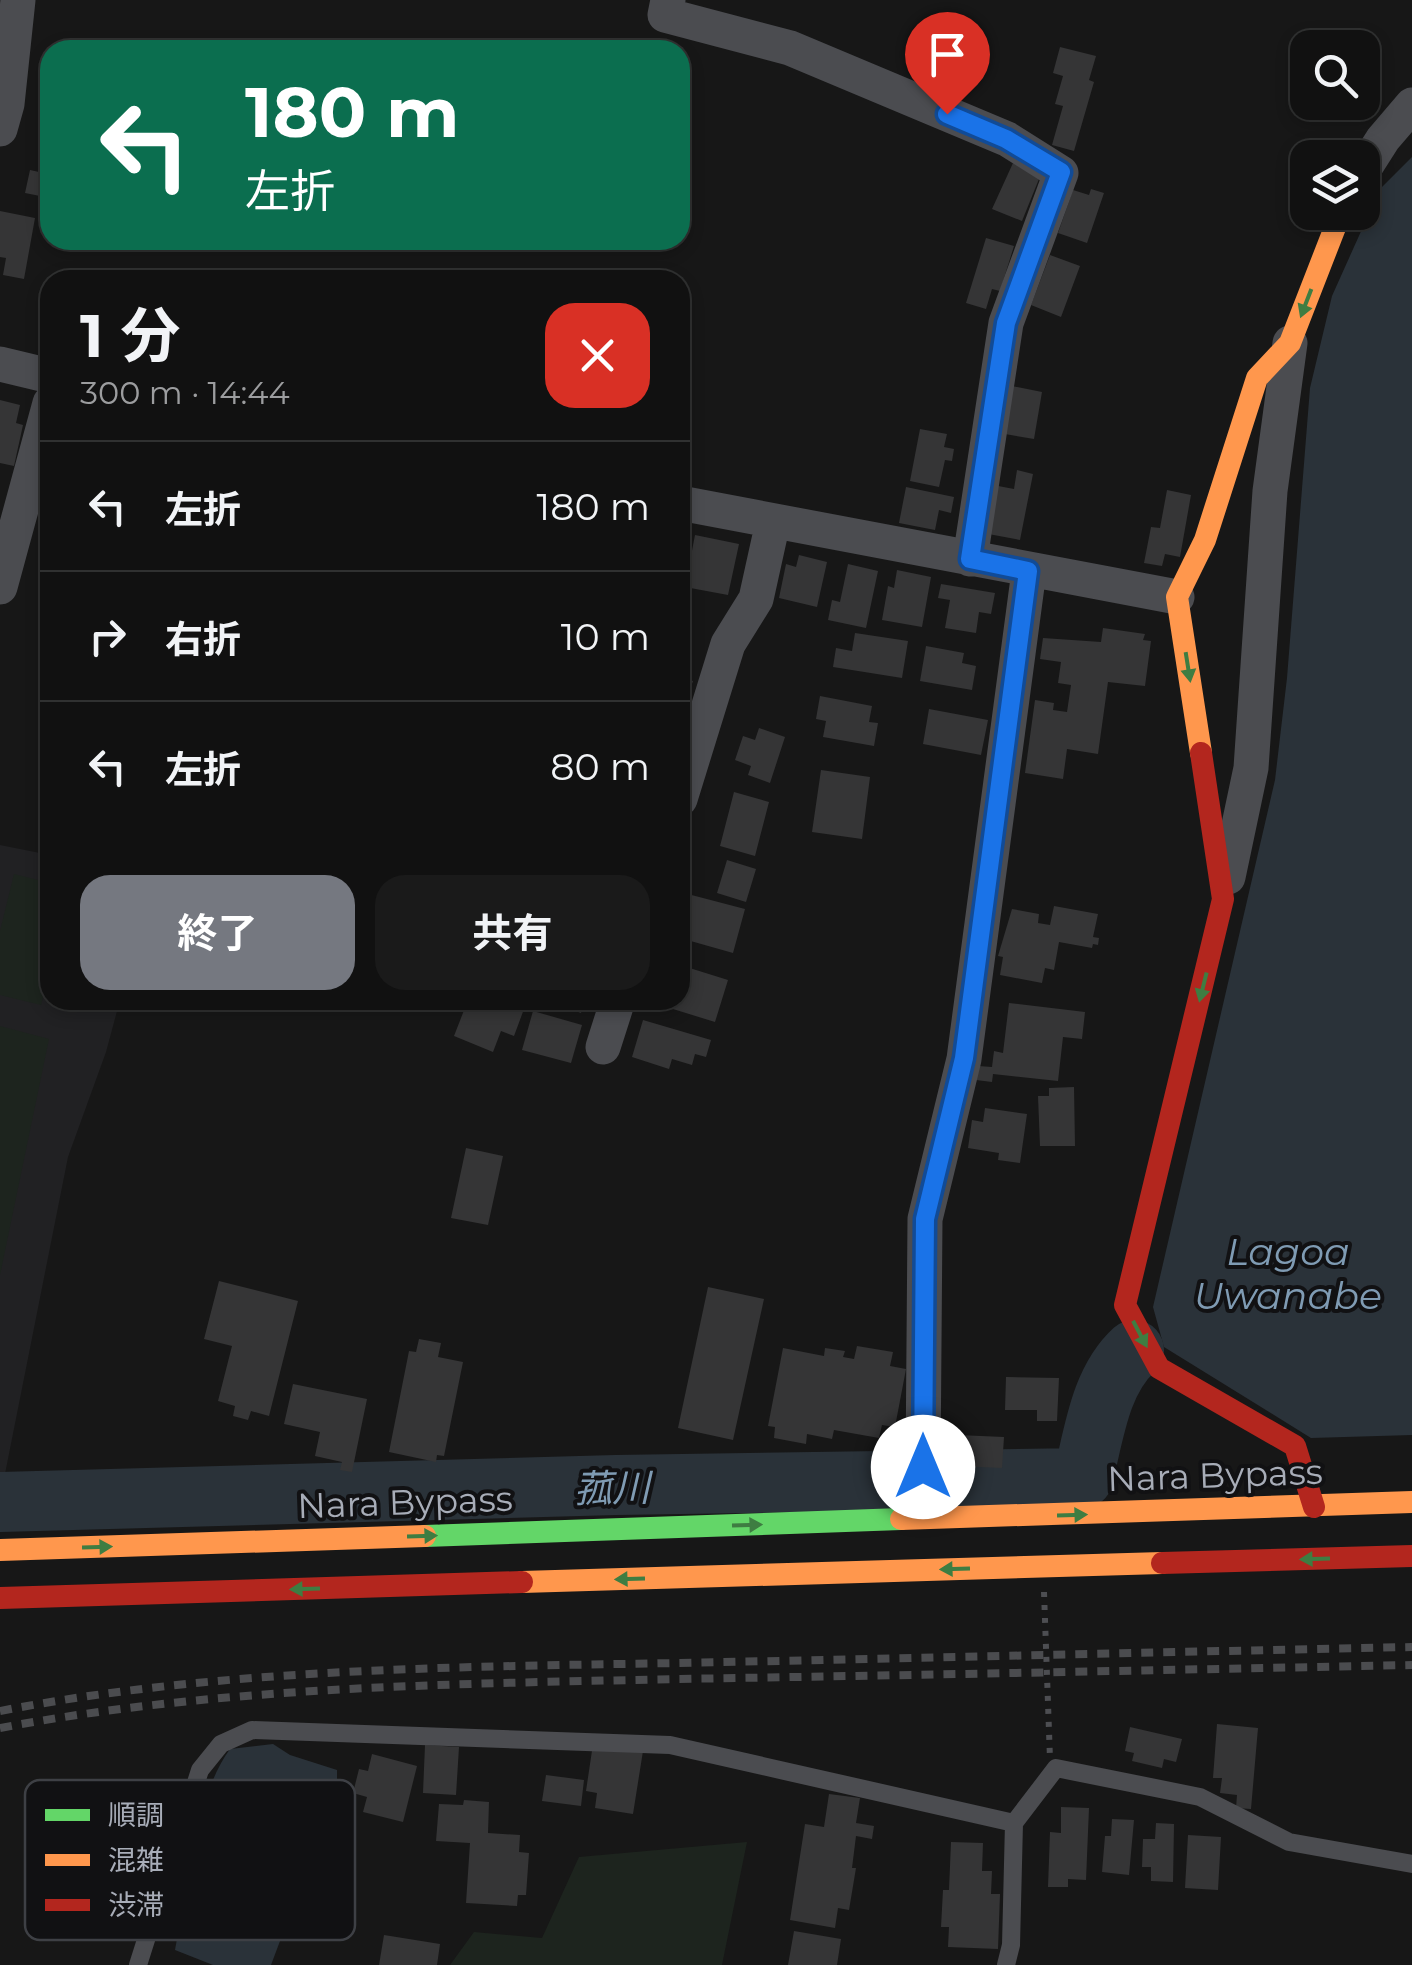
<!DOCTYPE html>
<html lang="ja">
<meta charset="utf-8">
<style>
:root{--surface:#111;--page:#1a1a1a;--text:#f1f3f6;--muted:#9c9d9f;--line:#303131;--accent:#757880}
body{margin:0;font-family:Montserrat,"Noto Sans JP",sans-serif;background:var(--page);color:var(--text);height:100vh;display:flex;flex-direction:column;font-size:38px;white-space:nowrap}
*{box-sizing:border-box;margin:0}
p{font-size:32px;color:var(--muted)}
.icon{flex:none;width:55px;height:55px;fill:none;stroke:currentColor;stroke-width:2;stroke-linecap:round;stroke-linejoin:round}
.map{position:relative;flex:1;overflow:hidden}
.drawer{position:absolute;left:40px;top:270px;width:650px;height:740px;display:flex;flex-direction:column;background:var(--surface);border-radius:30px;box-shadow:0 5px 15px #0003,0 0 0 2px var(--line)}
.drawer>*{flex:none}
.banner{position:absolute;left:40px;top:40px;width:650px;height:210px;border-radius:30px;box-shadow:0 5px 15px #0003,0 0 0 2px var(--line);background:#0b6e4f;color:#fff;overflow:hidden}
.controls{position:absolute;left:1290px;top:30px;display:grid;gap:20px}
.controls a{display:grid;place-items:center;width:90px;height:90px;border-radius:20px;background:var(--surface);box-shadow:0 5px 15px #0003,0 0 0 2px var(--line);font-size:50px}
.pin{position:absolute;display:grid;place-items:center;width:85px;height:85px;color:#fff;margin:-102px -42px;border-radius:50% 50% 50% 0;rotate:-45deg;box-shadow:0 0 10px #0007}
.pin .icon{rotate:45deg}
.me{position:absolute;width:110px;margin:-55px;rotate:0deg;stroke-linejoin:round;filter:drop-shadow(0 0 8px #0008)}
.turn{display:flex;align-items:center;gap:35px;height:210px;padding:0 40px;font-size:45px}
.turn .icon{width:130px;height:130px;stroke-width:2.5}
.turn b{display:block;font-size:70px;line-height:85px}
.round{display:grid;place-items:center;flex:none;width:105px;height:105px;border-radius:30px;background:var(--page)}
.overview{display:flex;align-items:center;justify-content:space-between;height:170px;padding:0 40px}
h1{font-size:60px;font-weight:700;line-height:75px}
.primary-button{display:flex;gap:20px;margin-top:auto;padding:20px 40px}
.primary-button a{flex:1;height:115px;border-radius:30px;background:var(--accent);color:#fff;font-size:40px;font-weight:700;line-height:115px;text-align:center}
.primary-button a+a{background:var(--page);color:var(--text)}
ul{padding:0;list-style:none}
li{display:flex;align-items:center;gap:30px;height:130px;padding:0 40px;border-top:2px solid var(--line)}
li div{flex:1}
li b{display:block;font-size:38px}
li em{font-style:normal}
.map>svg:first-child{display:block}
</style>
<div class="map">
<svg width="1412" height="1965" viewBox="0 0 1412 1965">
<rect width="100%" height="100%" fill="#171717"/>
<path fill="#212123" d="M0,845L50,855V1000H120L106,1052L68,1157L0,1499Z"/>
<path fill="#1d241e" d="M14,874L50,883V969L41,1005L0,995V931Z
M0,1026L49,1039L0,1275Z
M747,1842L722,1965H450L474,1932L542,1938L579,1857Z"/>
<path fill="#2a3239" d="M1412,157V1435L1311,1438L1164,1347L1153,1307L1275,780L1287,678L1310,388L1332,296L1380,189Z
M273,1744L290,1755L337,1770V1789L271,1965H213L175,1950C187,1891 195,1796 230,1749Z"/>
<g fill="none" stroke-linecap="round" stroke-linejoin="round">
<path stroke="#2a3239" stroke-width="60" d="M0,1502L616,1485L1083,1478C1094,1434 1100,1381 1134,1350"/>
</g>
<path fill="#353536" d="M1060,47L1096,56L1089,80L1094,82L1074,151L1052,145L1063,106L1055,104L1063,76L1053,73Z
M45,143L50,144V198L25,193L30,170L39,172Z
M1013,163L1041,174L1022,221L992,209Z
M1091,189L1104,193L1087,243L1058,233L1073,190L1089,195Z
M0,211L35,218L24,279L3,275L6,258L0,257Z
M986,238L1014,246L1000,291L992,289L986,309L966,303Z
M1050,255L1080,266L1061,317L1031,305Z
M1007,385L1042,392L1034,439L999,433Z
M0,400L20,405L16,423L23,425L14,466L0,463Z
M920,429L947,434L944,447L954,449L952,461L945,460L939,487L910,481Z
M1017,470L1033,474L1020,540L983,533L993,485L1014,489Z
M906,487L954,497L951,513L939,510L935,530L899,523Z
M1167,490L1191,495L1180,557L1165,554L1162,566L1144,563L1151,527L1160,528Z
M695,535L739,544L728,595L685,587Z
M799,555L827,562L817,607L779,598L786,564L796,567Z
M848,564L878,571L866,628L828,620L832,600L840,602Z
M897,570L931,577L922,627L882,620L888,586L894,588Z
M941,584L995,593L991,614L979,612L976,633L945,628L950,600L938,598Z
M1103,628L1145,634L1143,640L1151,641L1145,686L1108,682L1098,754L1067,749L1063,779L1025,773L1035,700L1054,703L1053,710L1067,712L1071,685L1058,683L1061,662L1040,659L1043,638L1101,642Z
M855,633L908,641L902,678L833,667L836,648L852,651Z
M926,646L964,653L962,663L976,666L972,690L920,681Z
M680,677L693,681L684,706L680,705Z
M820,696L872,706L869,722L878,723L874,746L823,737L826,721L816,719Z
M929,709L988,720L981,755L923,744Z
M759,728L785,737L770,783L748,775L751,766L735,760L743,736L755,740Z
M821,770L870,777L862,839L812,832Z
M734,792L769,802L755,856L720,846Z
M727,860L756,869L746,902L717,893Z
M680,892L745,909L733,953L680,938Z
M1054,906L1098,914L1093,937L1099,938L1098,945L1093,944L1092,948L1059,942L1054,970L1045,968L1042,983L1000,975L1003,957L998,956L1012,909L1039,914L1038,923L1050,925Z
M680,965L728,980L715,1022L647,1001L680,1000Z
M468,1000H502L524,1009L514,1036L501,1031L493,1052L454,1036Z
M544,1000H585L581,1013Z
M1009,1003L1085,1012L1082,1039L1063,1037L1058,1081L993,1074L992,1082L976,1080L978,1066L992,1067L994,1051L1003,1053Z
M533,1011L582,1025L571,1063L522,1050Z
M643,1020L711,1040L706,1057L695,1054L692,1065L672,1059L669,1069L632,1057Z
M1074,1087L1075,1146H1040L1038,1096H1049V1088Z
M985,1108L1027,1114L1020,1163L998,1160L999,1153L968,1148L972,1120L983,1122Z
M466,1148L503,1156L488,1225L451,1218Z
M219,1281L298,1301L269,1416L251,1411L248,1420L233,1416L235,1406L218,1401L232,1346L204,1339Z
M708,1287L764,1299L733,1440L678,1428Z
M419,1339L441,1343L438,1357L463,1362L444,1456L437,1455L436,1462L389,1452L409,1351L416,1352Z
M857,1346L893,1352L890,1366L906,1369L895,1427L882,1425L879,1438L834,1430L832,1439L807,1434L806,1444L774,1438L775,1427L768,1426L783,1348L824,1356L825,1348L845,1351L843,1357L854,1359Z
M1006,1377L1059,1378L1057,1421H1037V1410H1005Z
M293,1384L367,1399L352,1472L340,1470L342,1462L315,1456L320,1432L284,1424Z
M935,1434L1004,1437L1002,1468L933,1465Z
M1217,1724L1258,1728L1251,1809L1236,1808L1237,1795L1220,1793L1222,1778H1213Z
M1130,1727L1182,1739L1176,1762L1164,1759L1162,1768L1132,1761L1134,1753L1125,1751Z
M593,1744L643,1751L633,1814L595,1808L597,1793L586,1791Z
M425,1745L459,1747L456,1795L423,1793Z
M372,1754L417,1766L403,1822L363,1812L367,1797L353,1793L359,1769L368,1771Z
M546,1775L584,1780L581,1806L542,1801Z
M829,1794L860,1798L856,1823L874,1826L872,1839L856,1836L852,1868H856L849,1910L838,1908L835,1928L790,1920L805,1824L824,1827Z
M464,1800L489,1802L488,1833L520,1835L519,1852L529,1853L526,1895H518L517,1906L466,1903L470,1843L436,1841L439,1804L463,1805Z
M1061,1807L1089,1808L1086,1880L1068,1879V1887H1048L1050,1832L1061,1833Z
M1112,1819L1134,1820L1129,1875L1102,1872L1105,1836H1111Z
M1156,1823L1174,1824L1173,1882L1151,1881V1867H1142L1143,1839H1155Z
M1188,1835L1221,1837L1218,1890L1185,1888Z
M951,1842L983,1843L982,1871H992L991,1894H1000L998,1949L948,1947L949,1927H941L943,1890H949Z
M794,1931L841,1939L837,1965H788Z
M384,1935L440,1944L437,1965H379Z"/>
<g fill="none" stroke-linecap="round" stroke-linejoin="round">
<path stroke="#4b4c50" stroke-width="18" d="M138,1965L200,1770L221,1744L252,1730L670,1745L1014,1823L1056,1768L1200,1797L1289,1842L1412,1864
M1006,1965L1011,1945L1014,1823"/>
<path stroke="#4b4c50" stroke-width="35" d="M668,0L665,15L790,48L1007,139L1061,173L1006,323L970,559
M0,129L7,104L18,0
M1362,172L1383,139L1412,105
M0,364L50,376
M680,503L1177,597
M0,587L50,403
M680,799L728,644L756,599L773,522
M1228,877L1251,768L1270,491L1290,343
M603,1047L618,1000
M923,1467L925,1219L964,1059L1029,571"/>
<path stroke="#63d668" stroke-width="22" d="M425,1536L901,1519"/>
<path stroke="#ff974d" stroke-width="22" d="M1201,753L1177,597L1205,540L1257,378L1290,343L1341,212
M901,1519L1412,1502
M0,1550L425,1536
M522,1582L1162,1563"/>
<path stroke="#b3261e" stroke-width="22" d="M1201,753L1223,899L1125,1305L1159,1368L1295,1446L1314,1507
M1162,1563L1412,1556
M0,1598L522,1582"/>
<path stroke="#4b4c4f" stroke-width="8" stroke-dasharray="12 10" stroke-linecap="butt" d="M0,1711C223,1668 452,1667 678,1663C923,1658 1167,1652 1412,1647
M0,1728C223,1686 452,1684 678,1679C923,1675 1167,1670 1412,1665"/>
<path stroke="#4d4e52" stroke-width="6" stroke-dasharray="5 8" stroke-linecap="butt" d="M1044,1592L1050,1759"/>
</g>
<defs><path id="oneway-solid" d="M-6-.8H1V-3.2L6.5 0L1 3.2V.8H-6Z" transform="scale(2.5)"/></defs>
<g fill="#3e7d42">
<use href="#oneway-solid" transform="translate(1306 303) rotate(111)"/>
<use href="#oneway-solid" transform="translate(1188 667) rotate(81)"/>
<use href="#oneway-solid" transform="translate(1203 987) rotate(104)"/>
<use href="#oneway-solid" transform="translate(1140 1334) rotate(62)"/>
<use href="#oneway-solid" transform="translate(1072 1515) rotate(-2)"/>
<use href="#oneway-solid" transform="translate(747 1525) rotate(-2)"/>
<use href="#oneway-solid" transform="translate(422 1536) rotate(-2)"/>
<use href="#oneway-solid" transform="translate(97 1547) rotate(-2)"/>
<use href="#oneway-solid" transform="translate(1315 1559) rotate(178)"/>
<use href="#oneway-solid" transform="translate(955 1569) rotate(178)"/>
<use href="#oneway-solid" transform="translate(630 1579) rotate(178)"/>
<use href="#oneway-solid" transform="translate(305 1589) rotate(178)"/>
</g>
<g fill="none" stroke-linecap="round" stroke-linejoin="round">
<defs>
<path id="route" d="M923,1467L925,1219L964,1058L1028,571L970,559L1006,323L1061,172L1006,139L947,114"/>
</defs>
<use href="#route" stroke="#114b97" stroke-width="25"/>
<use href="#route" stroke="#1a73e8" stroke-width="18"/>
</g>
<g text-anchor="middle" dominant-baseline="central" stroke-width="8" stroke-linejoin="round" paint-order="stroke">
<g font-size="35" fill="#a8adb8" stroke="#111113">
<text transform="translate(1215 1475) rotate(-2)">Nara Bypass</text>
<text transform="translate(405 1502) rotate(-2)">Nara Bypass</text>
</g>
<g font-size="38" font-style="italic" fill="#7f9bb3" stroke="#111113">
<text x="1288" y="1251">Lagoa<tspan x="1288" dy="44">Uwanabe</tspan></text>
<text transform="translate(612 1488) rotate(-1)">菰川</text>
</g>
</g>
<rect x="25" y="1780" width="330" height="160" rx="15" fill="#111113" stroke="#3e4045" stroke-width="2.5"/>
<rect x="45" y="1809" width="45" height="12" fill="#63d668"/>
<rect x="45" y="1854" width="45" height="12" fill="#ff974d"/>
<rect x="45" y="1899" width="45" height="12" fill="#b3261e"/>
<g font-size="28" fill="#a8adb8">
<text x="108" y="1825">順調</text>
<text x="108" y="1870">混雑</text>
<text x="108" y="1915">渋滞</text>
</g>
</svg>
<div class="controls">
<a><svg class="icon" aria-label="search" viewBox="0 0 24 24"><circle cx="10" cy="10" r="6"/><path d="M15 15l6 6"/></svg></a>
<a><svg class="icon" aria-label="layers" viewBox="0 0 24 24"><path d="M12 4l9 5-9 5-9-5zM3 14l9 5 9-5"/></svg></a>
</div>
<div class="pin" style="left:947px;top:114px;background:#d93025"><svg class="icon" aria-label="arrive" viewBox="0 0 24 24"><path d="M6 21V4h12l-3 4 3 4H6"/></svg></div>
<svg class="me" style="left:923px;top:1467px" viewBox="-20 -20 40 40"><circle r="19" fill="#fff"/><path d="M0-13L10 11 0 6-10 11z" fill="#1a73e8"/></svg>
<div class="banner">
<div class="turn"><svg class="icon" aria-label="left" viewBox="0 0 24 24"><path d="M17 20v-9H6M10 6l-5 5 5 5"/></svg><div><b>180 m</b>左折</div></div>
</div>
<section class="drawer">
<div class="overview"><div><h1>1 分</h1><p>300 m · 14:44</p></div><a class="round" style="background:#d93025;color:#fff"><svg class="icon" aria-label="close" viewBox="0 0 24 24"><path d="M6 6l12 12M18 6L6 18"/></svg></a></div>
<ul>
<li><svg class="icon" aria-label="left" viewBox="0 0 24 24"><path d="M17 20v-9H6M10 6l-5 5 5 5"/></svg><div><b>左折</b></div><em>180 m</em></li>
<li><svg class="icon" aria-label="right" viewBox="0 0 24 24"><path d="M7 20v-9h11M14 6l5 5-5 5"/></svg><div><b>右折</b></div><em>10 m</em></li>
<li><svg class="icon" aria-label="left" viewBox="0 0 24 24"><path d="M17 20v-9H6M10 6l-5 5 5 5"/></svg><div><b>左折</b></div><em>80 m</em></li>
</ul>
<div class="primary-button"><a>終了</a><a>共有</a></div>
</section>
</div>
